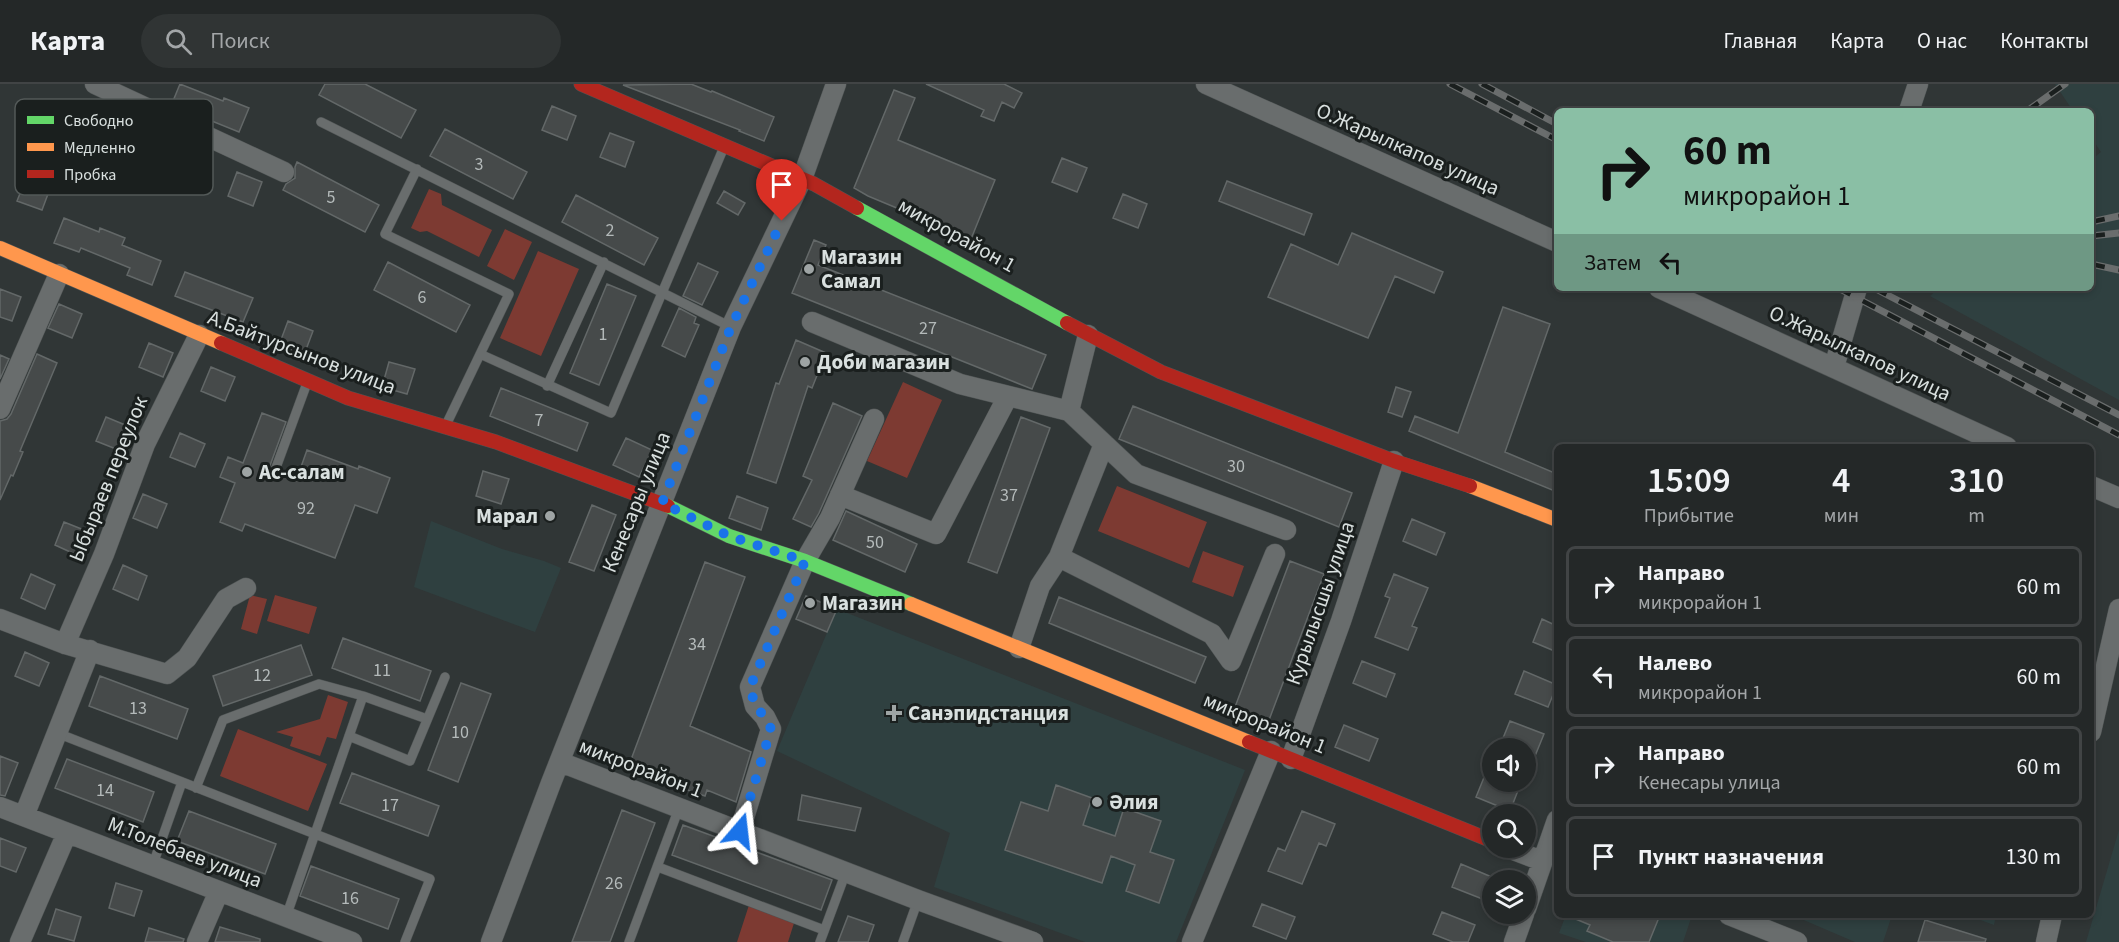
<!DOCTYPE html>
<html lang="ru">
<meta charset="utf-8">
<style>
:root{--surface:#242828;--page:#303434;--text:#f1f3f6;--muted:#a3a6a8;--line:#414445}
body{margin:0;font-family:"Source Sans 3",sans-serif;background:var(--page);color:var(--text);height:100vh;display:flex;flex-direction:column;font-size:22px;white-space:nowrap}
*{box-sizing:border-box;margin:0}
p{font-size:20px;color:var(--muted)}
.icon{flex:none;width:33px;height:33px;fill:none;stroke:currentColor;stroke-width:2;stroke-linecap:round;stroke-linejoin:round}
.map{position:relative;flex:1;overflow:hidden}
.side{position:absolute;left:1554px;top:360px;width:540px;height:474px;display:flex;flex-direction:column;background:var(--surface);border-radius:9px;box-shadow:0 3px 9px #0003,0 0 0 2px var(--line)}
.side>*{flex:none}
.guide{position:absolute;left:1554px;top:24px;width:540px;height:183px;border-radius:9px;box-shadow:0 3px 9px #0003,0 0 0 2px var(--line);background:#8abfa5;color:#111;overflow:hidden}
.fabs{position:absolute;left:1482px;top:654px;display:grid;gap:12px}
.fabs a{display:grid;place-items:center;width:54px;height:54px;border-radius:50%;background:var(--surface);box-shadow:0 3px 9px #0003,0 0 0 2px var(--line);font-size:30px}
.pin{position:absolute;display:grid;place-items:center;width:51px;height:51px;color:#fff;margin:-62px -26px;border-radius:50% 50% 50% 0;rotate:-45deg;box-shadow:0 0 6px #0007}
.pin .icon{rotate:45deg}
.me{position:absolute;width:66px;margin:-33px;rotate:17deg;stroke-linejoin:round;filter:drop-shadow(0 0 4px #0008)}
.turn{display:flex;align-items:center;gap:21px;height:126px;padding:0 30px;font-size:27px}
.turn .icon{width:78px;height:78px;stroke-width:2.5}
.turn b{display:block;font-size:42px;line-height:51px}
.then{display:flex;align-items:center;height:57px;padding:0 30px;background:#0003;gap:12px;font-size:22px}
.eta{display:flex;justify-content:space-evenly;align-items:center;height:102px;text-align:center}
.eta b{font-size:36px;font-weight:600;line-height:42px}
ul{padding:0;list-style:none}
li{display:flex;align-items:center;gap:18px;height:81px;margin:0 12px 9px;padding:0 18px;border:3px solid var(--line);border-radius:9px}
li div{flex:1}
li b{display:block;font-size:22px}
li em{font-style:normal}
header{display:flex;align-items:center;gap:36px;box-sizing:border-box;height:84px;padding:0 30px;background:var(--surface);border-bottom:2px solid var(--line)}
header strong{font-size:28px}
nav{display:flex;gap:33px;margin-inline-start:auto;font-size:21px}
.search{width:420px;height:54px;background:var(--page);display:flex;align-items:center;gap:15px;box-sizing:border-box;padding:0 21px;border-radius:33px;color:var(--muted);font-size:22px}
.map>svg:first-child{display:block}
</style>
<header>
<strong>Карта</strong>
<div class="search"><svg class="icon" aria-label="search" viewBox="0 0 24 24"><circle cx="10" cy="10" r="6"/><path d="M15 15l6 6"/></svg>Поиск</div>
<nav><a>Главная</a><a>Карта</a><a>О нас</a><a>Контакты</a></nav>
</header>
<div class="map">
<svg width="2119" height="858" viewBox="0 0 2119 858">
<rect width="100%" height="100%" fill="#303636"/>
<path fill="#2f4040" d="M2055,0H2119V316L1930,212L1939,204H2091V76L2101,68L2091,53V27H2073Z
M431,437L502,465L544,477L561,484L535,548L414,503Z
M837,525L1245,686L1176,858H1085L934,803L950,749L777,667Z
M2119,746V858H2086Z
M1566,831H1692L1683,858H1586L1559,849Z
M1792,831H1892L1883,858H1855Z
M1967,831H1996L1994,841Z"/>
<path fill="#7d3a32" d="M429,105L441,110L442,121L492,146L479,173L427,147L420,148L411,144Z
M505,145L532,158L514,196L487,182Z
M538,167L579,185L541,272L500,254Z
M903,298L942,316L907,394L867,377Z
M1117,402L1207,438L1189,484L1098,447Z
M1203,467L1244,482L1233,513L1192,498Z
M250,511L267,515L257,550L241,545Z
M275,511L317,523L309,550L267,537Z
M328,611L348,618L336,655L327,653L320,672L290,662L293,653L276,648L320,635Z
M238,645L327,680L308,727L220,692Z
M749,821L795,836L788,858H737Z"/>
<path fill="#464a4a" stroke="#636868" stroke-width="1.5" d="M180,0L223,17L224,14L249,24L239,48L197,31L196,34L171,22Z
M325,0H365L416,26L401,54L319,11Z
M691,0L711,8L712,7L774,33L764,57L739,47L740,46L623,1Z
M926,0H1004L1022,9L1014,24L1002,18L994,37L981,32L984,26Z
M894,6L915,14L898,56L995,96L971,155L868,112L854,104Z
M552,22L576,32L567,56L542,46Z
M445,45L527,88L513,115L430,72Z
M610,49L634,58L625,83L600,73Z
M1062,74L1087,84L1077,108L1052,98Z
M297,78L379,121L365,148L283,106L286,100L295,94V83Z
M237,88L262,98L253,122L228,112Z
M27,92L51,102L42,126L17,117Z
M1227,97L1312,130L1304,151L1219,117Z
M724,107L745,119L738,131L717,119Z
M1123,110L1147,120L1138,144L1113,134Z
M576,111L658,154L644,181L562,138Z
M64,134L99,148L100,144L125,154L122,161L161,177L152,201L127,191L130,184L81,164L79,168L54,159Z
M1352,149L1443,188L1434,209L1395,192L1368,254L1268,213L1291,160L1338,181Z
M814,156L826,161L818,181L1046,271L1032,305L792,209Z
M388,178L470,221L456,248L374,206Z
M698,179L718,188L702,221L683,212Z
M185,188L253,214L243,238L175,212Z
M607,200L636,212L599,301L570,289Z
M0,205L21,213L12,237L0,233Z
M59,220L82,230L72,254L48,244Z
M1503,223L1550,240L1505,368L1557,390V408L1409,347L1415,332L1458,349Z
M679,224L696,233L694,239L699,241L685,273L662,262Z
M288,237L313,247L304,271L279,261Z
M796,256L826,269L812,304L808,302L776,399L747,389L776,299L779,300Z
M149,259L173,269L163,293L139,283Z
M37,270L57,279L20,367L23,368L13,392L11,391L0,416V337L7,335L11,330Z
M0,271L9,275L0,295Z
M389,278L415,285L407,310L382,303Z
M211,283L235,293L225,317L201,307Z
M1396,303L1411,308L1402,333L1388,328Z
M501,304L588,339L577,367L490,332Z
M833,319L862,332L819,429L811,443L793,435L812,396L803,392Z
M1133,322L1352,409L1339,443L1119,355Z
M262,329L286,338L268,387V391L271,395H276L280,391L296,397L307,366L358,385L359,382L390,394L377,429L355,421L335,474L245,440L242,447L220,438L235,399L220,393L228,373L243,379Z
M106,333L130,343L121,367L96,357Z
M1021,333L1050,344L997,489L968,478Z
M180,349L205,360L195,383L170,373Z
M626,354L652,366L639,393L613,381Z
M483,387L509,395L501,420L476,412Z
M143,410L167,420L157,444L133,434Z
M737,412L768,424L761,446L729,434Z
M592,421L616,431L594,487L569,478Z
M846,427L917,460L905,488L833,456Z
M1412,435L1445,449L1436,471L1403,457Z
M64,438L89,448L79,472L55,461Z
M1290,477L1324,490L1269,636L1235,623Z
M705,478L745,493L690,642L751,668L736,718L707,706L705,712L640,690L632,673Z
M123,481L147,492L138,516L113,505Z
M31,490L55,501L45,525L21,514Z
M1394,490L1428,504L1412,542L1417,544L1408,566L1375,553L1390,514L1385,512Z
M806,512L837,525L827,548L796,535Z
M1059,513L1206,573L1195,599L1049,539Z
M1542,535L1557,542V568L1533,558Z
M343,554L431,587L420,617L332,584Z
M301,561L312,591L223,622L213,592Z
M25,568L49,579L39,602L15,592Z
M1362,577L1395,590L1386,613L1353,599Z
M1524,587L1557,601L1548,623L1515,610Z
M100,592L188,625L177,655L89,622Z
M461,599L491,610L458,698L428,686Z
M1510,637L1544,650L1526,694V664H1515L1501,659Z
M1344,641L1378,655L1369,677L1335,663Z
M0,672L18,679L5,712L0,711Z
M67,675L154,708L143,738L55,704Z
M352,689L439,722L428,752L340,719Z
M1485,691L1492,694V698H1502L1519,704L1510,727L1476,713Z
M1056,701L1092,714L1083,741L1115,752L1124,724L1161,737L1150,768L1174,776L1159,819L1126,807L1135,781L1111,772L1102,799L1005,766L1021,718L1048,727Z
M802,711L861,724L855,747L798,736Z
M622,726L655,739L610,858H572Z
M189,727L276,760L265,790L177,757Z
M1302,727L1335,740L1326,762L1319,759L1302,800L1268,787L1278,764L1285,767Z
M683,741L832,796L821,826L672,771Z
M0,754L26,764L16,788L0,782Z
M1461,780L1494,794L1485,816L1452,803Z
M311,782L399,815L388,845L300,812Z
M116,799L142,807L134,832L109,824Z
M1262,820L1295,833L1286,855L1253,842Z
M56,825L81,833L74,857L48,850Z
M1442,828L1475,841L1468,858H1453L1433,850Z
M1566,831H1660L1649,858H1613L1587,847L1590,841Z
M848,832L874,841L868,858H838Z
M1925,836L1986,855L1985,858H1918Z
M220,843L260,855V858H215Z
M149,844L184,855L183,858H145Z"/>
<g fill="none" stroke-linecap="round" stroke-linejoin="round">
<defs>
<path id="lane" d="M321,38L731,243
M417,85L385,150L509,210L446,341
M480,270L611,329L724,63
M547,302L604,178
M274,389L307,299
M57,649L430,795L405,858
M349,652L410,677L445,593
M196,704L223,636L319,600L363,612L427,635
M152,783L182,698
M658,783L824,846
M286,833L363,612
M629,858L679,724
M820,858L846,788
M903,858L918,816"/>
<path id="street" d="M95,0L284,88
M1206,0L1557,158
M1909,27L1918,0
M1659,204L2007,363
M812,238L960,300L1069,327L1088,251
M1834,283L1857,204
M0,325L59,190
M1069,327L1136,390L1286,446
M2091,402L2119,414
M840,411L936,450L1008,312
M1059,473L1212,550L1231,577L1275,470
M0,535L65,560L167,590L187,574L226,515L246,504
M65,560L104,470L145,360L199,251
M1019,564L1040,502L1059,473L1104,360
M2091,648L2119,525
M1291,675L1341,537L1394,377
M560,678L918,816L1033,858
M0,723L352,858
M24,732L90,566
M740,747L771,645L765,633L755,622L750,603L805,477L830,434L874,335
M1508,764L1542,777
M1526,825L1557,736
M1729,831L1797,858
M20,858L67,749
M197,858L219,807
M491,858L551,699L731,243L802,95L836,0
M1192,858L1271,667
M1514,858L1524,830
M2046,858L2052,831"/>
<path id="fast" d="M857,124L1067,239
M668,422L729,452L805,477L911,520"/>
<path id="slow" d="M0,164L221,259
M1470,402L1557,436
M911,520L1249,658"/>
<path id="jam" d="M581,0L814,100L857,124
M1067,239L1161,288L1394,377L1470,402
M221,259L348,314L496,358L668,422
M1249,658L1492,757"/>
</defs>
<use href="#lane" stroke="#4f5454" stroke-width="10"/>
<use href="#street" stroke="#4f5454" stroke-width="21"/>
<use href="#fast" stroke="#4f5454" stroke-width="15"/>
<use href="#slow" stroke="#4f5454" stroke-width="15"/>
<use href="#jam" stroke="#4f5454" stroke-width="15"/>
<use href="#lane" stroke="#696d6d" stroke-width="9"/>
<use href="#street" stroke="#696d6d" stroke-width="20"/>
<use href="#fast" stroke="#63d668" stroke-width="14"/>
<use href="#slow" stroke="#ff974d" stroke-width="14"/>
<use href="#jam" stroke="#b3261e" stroke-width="14"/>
<defs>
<path id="rail" d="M1450,0L1557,56
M1482,0L1557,40
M2027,27L2065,0
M2091,138L2119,132
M2091,152L2119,149
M2091,180L2119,186
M1838,204L2119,351
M1874,204L2119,331"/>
</defs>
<use href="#rail" stroke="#6a6d6d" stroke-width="7"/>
<use href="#rail" stroke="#1a1f1e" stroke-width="4.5" stroke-dasharray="14" stroke-linecap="butt"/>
</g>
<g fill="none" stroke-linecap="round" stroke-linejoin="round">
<path stroke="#1a73e8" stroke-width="10" stroke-dasharray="0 18" d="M740,747L771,645L765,633L755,622L750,603L805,477L729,452L662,419L731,243L782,137"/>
</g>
<g fill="#9ea4a4" stroke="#1a1f1e" stroke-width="2">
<circle cx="809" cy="185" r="6"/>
<circle cx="805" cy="278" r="6"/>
<circle cx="247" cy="388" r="6"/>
<circle cx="550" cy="432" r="6"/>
<circle cx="810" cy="519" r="6"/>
<path d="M891 620h6v6h6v6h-6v6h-6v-6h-6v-6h6z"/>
<circle cx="1097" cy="718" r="6"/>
</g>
<g text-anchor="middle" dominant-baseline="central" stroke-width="6" stroke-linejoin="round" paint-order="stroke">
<g font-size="18" fill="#b4baba">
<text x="479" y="80">3</text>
<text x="331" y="113">5</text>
<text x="610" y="146">2</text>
<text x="422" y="213">6</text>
<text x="928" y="244">27</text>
<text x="603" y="250">1</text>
<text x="539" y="336">7</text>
<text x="1236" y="382">30</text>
<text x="1009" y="411">37</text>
<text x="306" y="424">92</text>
<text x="875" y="458">50</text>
<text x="697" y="560">34</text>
<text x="382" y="586">11</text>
<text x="262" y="591">12</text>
<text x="138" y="624">13</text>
<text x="460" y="648">10</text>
<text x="105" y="706">14</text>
<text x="390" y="721">17</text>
<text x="614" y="799">26</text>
<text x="350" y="814">16</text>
</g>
<g font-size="21" fill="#d9e0df" stroke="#1a1f1e">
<text transform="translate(1408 65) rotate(24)">О.Жарылкапов улица</text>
<text transform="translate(957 151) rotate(29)">микрорайон 1</text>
<text transform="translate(302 268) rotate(21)">А.Байтурсынов улица</text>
<text transform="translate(1860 269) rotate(25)">О.Жарылкапов улица</text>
<text transform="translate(108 395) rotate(-68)">Ыбыраев переулок</text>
<text transform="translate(636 418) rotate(-68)">Кенесары улица</text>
<text transform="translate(1320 519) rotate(-71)">Курылысшы улица</text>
<text transform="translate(1265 639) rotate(22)">микрорайон 1</text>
<text transform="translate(641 684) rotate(21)">микрорайон 1</text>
<text transform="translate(185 768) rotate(21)">М.Толебаев улица</text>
</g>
<g font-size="21" font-weight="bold" fill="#d9e0df" stroke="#1a1f1e" text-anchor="start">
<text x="821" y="173">Магазин<tspan x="821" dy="24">Самал</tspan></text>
<text x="817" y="278">Доби магазин</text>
<text x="259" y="388">Ас-салам</text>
<text x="538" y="432" text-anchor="end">Марал</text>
<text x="822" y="519">Магазин</text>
<text x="908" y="629">Санэпидстанция</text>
<text x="1109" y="718">Әлия</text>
</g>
</g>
<rect x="15" y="15" width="198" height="96" rx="9" fill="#1a1f1e" stroke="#535958" stroke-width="1.5"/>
<rect x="27" y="32" width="27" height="8" fill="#63d668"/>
<rect x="27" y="59" width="27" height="8" fill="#ff974d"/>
<rect x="27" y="86" width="27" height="8" fill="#b3261e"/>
<g font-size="16" fill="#d9e0df">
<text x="64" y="42">Свободно</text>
<text x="64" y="69">Медленно</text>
<text x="64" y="96">Пробка</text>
</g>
</svg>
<div class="fabs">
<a><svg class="icon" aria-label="sound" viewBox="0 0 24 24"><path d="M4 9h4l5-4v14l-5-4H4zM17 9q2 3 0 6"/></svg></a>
<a><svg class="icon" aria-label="search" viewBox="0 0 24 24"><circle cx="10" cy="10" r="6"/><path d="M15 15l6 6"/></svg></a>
<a><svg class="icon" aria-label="layers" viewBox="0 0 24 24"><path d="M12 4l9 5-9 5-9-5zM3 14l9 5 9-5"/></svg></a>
</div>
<div class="pin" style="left:782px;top:137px;background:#d93025"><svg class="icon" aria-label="arrive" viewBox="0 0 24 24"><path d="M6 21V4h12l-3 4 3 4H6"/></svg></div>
<svg class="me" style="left:740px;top:747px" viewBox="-20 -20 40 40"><path d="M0-17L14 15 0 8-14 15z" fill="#1a73e8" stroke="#fff" stroke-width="4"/></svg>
<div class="guide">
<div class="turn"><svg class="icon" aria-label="right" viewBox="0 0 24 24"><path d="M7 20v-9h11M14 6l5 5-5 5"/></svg><div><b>60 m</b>микрорайон 1</div></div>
<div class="then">Затем<svg class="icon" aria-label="left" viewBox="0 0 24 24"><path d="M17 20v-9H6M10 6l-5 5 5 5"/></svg></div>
</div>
<section class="side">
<div class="eta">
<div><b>15:09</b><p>Прибытие</p></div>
<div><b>4</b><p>мин</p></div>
<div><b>310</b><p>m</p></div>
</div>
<ul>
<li><svg class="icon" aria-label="right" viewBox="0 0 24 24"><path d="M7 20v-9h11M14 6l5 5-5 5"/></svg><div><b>Направо</b><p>микрорайон 1</p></div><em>60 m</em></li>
<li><svg class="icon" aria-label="left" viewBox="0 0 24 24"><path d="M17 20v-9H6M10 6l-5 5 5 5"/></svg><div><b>Налево</b><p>микрорайон 1</p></div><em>60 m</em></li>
<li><svg class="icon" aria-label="right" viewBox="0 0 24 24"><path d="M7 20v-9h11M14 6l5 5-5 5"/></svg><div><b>Направо</b><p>Кенесары улица</p></div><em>60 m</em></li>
<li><svg class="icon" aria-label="arrive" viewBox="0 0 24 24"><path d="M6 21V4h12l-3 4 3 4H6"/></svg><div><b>Пункт назначения</b></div><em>130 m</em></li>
</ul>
</section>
</div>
